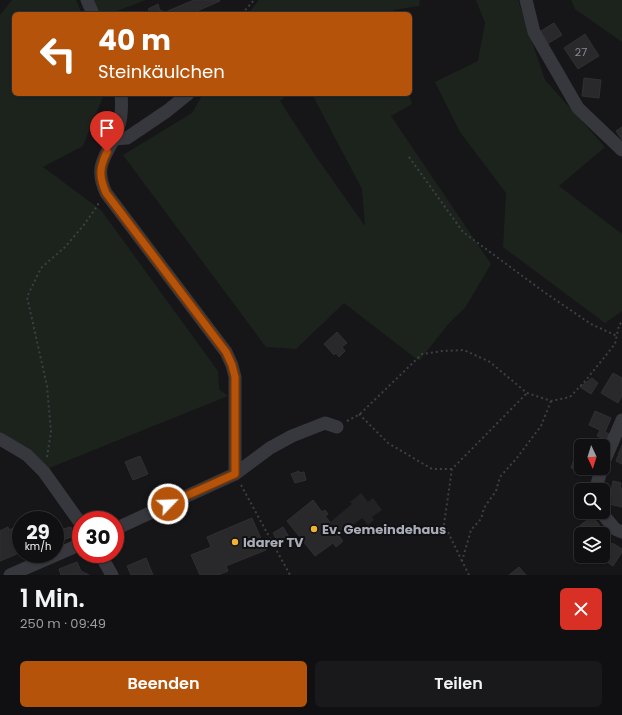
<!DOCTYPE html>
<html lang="de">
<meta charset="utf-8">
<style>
:root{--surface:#101012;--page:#19191b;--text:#f1f3f6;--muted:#9c9d9f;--line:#303032;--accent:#b45309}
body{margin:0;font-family:Poppins,sans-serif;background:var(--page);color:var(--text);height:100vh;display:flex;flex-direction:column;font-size:15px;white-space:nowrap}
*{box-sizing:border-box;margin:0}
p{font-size:13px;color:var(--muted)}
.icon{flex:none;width:22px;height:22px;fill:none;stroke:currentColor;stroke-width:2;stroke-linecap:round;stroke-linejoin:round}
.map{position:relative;height:575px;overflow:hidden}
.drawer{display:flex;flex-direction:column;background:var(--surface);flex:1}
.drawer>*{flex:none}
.banner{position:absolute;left:12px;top:12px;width:400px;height:84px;border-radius:6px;box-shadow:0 1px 3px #0004,0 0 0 1px var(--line);background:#b45309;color:#fff;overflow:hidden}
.needle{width:26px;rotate:176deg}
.controls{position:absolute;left:574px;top:439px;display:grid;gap:8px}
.controls a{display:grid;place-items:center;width:36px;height:36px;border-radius:6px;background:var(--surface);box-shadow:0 1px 3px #0004,0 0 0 1px var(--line);font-size:20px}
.speed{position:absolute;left:12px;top:511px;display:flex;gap:8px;font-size:20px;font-weight:700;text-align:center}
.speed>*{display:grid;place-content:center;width:52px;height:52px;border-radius:50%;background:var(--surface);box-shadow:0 1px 3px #0004,0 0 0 1px var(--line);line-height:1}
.speed small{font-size:10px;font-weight:400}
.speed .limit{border:6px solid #d22;background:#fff;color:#111}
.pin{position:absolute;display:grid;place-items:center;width:34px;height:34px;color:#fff;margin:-41px -17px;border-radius:50% 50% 50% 0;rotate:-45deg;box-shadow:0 0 4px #0007}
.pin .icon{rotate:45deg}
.me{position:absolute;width:44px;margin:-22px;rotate:66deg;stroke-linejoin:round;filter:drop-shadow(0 0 3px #0008)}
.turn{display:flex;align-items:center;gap:14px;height:84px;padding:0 20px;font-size:18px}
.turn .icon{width:52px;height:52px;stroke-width:2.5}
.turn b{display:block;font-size:28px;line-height:34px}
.round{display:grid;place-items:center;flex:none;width:42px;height:42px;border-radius:6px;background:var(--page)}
.overview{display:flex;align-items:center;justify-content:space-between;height:68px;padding:0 20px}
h1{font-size:24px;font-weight:600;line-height:30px}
.button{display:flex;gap:8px;margin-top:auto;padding:8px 20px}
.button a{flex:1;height:46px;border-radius:6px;background:var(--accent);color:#fff;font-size:16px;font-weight:600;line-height:46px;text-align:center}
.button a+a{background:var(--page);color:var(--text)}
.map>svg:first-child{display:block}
</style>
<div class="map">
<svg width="622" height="575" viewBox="0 0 622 575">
<rect width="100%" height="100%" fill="#161618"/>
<path fill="#222225" d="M361,493L368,502L373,498L382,510L372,517L374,520L368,525L362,518L339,536L329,523L352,504L350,502Z"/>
<path fill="#1c231d" d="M12,0H76L82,14H14V94H104L83,146L43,167L101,210L218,371L219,389L228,396L49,468L32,454L0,434V15Z
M94,0H146L109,14H100Z
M259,0H420L419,6L393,10V14H248Z
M476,0H518L545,80L605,147L559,186L622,234V311L605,323L503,247L506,193L460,132L435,82L478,61L485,23Z
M571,0H622V42L575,9Z
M203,94H289L280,101L317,158L365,226L362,189L312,94H409L412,104L391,116L491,264L465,308L450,322L419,361L344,303L296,349L266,347L123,155L192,113Z"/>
<path fill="#29292c" stroke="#303034" d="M194,0H219L220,1L190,14H151L148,9L158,4L160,11L162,10L163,13Z
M554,23L562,35L547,44L539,32Z
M585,34L599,56L578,69L564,48Z
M584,78L601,80L599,98L582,96Z
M622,127V140L616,131Z
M337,332L347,343L342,347L345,351L339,357L336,353L334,355L324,344Z
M613,373L622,378V396L618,403L601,393Z
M592,378L598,383L591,394L580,387Z
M595,411L611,418L605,432L609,434L607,440L597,436L600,430L589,425Z
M622,445V464L616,461Z
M577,450L581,452V468H592L590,474L571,468Z
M140,456L148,474L133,480L125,462Z
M299,471V473L304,472L306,480L295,483L291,474Z
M613,481L621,483L620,488H622V507L609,504Z
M313,500L322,512L325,510L328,514L325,516L330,522L329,523L343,541L336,547L333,543L315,556L287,521Z
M592,516L601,527L592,534H582L577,528Z
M252,518L266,550L226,566L228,571L218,575H200L191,555L211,547L207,537Z
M8,527L9,530L16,527L21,539V542L16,544L19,553L0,561V531Z
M71,527L73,533L71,537L55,543V531Z
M283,527L289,537L278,542L273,533Z
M612,543L622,549V552L613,566L598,556H603V545L609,548Z
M146,558L153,575H131L127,566Z
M77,562L81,571L89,575H61L59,569Z
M519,567L526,575H509Z"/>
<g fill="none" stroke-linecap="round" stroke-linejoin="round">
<path stroke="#3d3f44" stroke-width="2" stroke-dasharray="2 3" stroke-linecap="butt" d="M242,14L254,0
M409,157L463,232L544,292L591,324L617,336
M359,414L388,443L432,469H452
M347,421L360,414L422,354L443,351L464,350L490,362L527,393L551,401L570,397L586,380L615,344L619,325L622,322
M47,457L51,432L47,386L27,297L41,268L65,247L83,226L98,205V202
M241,485L290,575
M462,561L444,524L452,469L527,393
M469,575L462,561L471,530L481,519L484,508L496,491L500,477L516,459L541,426L551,401"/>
<path stroke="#37383d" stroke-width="13" d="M87,0L93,14
M526,0L534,32L578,108L622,150
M121,94C122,105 122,117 118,129C109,155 92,163 106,193L226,352L232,365L235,377V474
M114,139L127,138L167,111L188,94
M0,439L27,455L44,472L81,524
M603,464L622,420
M595,490L602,468
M601,512L615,529L622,532
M115,529L235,474L270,448L292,436L325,423L337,427
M100,554L112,575
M10,575L81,544"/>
</g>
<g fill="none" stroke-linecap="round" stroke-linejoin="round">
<defs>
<path id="route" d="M107,152C99,168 99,177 106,193L226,352L232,365L235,377V474L168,504"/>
</defs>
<use href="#route" stroke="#753606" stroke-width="10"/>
<use href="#route" stroke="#b45309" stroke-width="7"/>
</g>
<g fill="#f2b134" stroke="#111113" stroke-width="1.5">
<circle cx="314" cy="529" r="4"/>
<circle cx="235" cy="542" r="4"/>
</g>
<g text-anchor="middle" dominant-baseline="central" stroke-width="4" stroke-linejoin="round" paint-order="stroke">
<g font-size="11" fill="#888b94">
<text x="581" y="52">27</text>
</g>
<g font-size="13" font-weight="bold" fill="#a8adb8" stroke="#111113" text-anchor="start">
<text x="322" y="529">Ev. Gemeindehaus</text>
<text x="243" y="542">Idarer TV</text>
</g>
</g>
</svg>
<div class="controls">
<a><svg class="needle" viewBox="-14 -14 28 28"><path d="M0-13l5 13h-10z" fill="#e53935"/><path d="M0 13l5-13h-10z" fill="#9c9d9f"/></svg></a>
<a><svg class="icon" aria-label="search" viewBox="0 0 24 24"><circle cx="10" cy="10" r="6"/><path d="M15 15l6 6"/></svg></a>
<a><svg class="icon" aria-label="layers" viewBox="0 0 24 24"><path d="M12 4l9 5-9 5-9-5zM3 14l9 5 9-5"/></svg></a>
</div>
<div class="speed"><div>29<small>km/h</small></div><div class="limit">30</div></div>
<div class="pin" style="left:107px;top:152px;background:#d93025"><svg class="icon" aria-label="arrive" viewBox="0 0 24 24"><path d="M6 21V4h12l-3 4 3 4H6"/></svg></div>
<svg class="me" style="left:168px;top:504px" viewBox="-20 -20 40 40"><circle r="17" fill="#b45309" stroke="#fff" stroke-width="3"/><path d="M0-11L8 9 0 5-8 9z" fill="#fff"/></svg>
<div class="banner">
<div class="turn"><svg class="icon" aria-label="left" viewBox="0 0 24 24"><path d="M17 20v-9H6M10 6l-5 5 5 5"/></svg><div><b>40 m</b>Steinkäulchen</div></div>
</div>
</div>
<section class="drawer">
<div class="overview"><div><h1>1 Min.</h1><p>250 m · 09:49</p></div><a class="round" style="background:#d93025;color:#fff"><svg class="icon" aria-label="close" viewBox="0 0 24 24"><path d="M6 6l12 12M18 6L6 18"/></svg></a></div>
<div class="button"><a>Beenden</a><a>Teilen</a></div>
</section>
